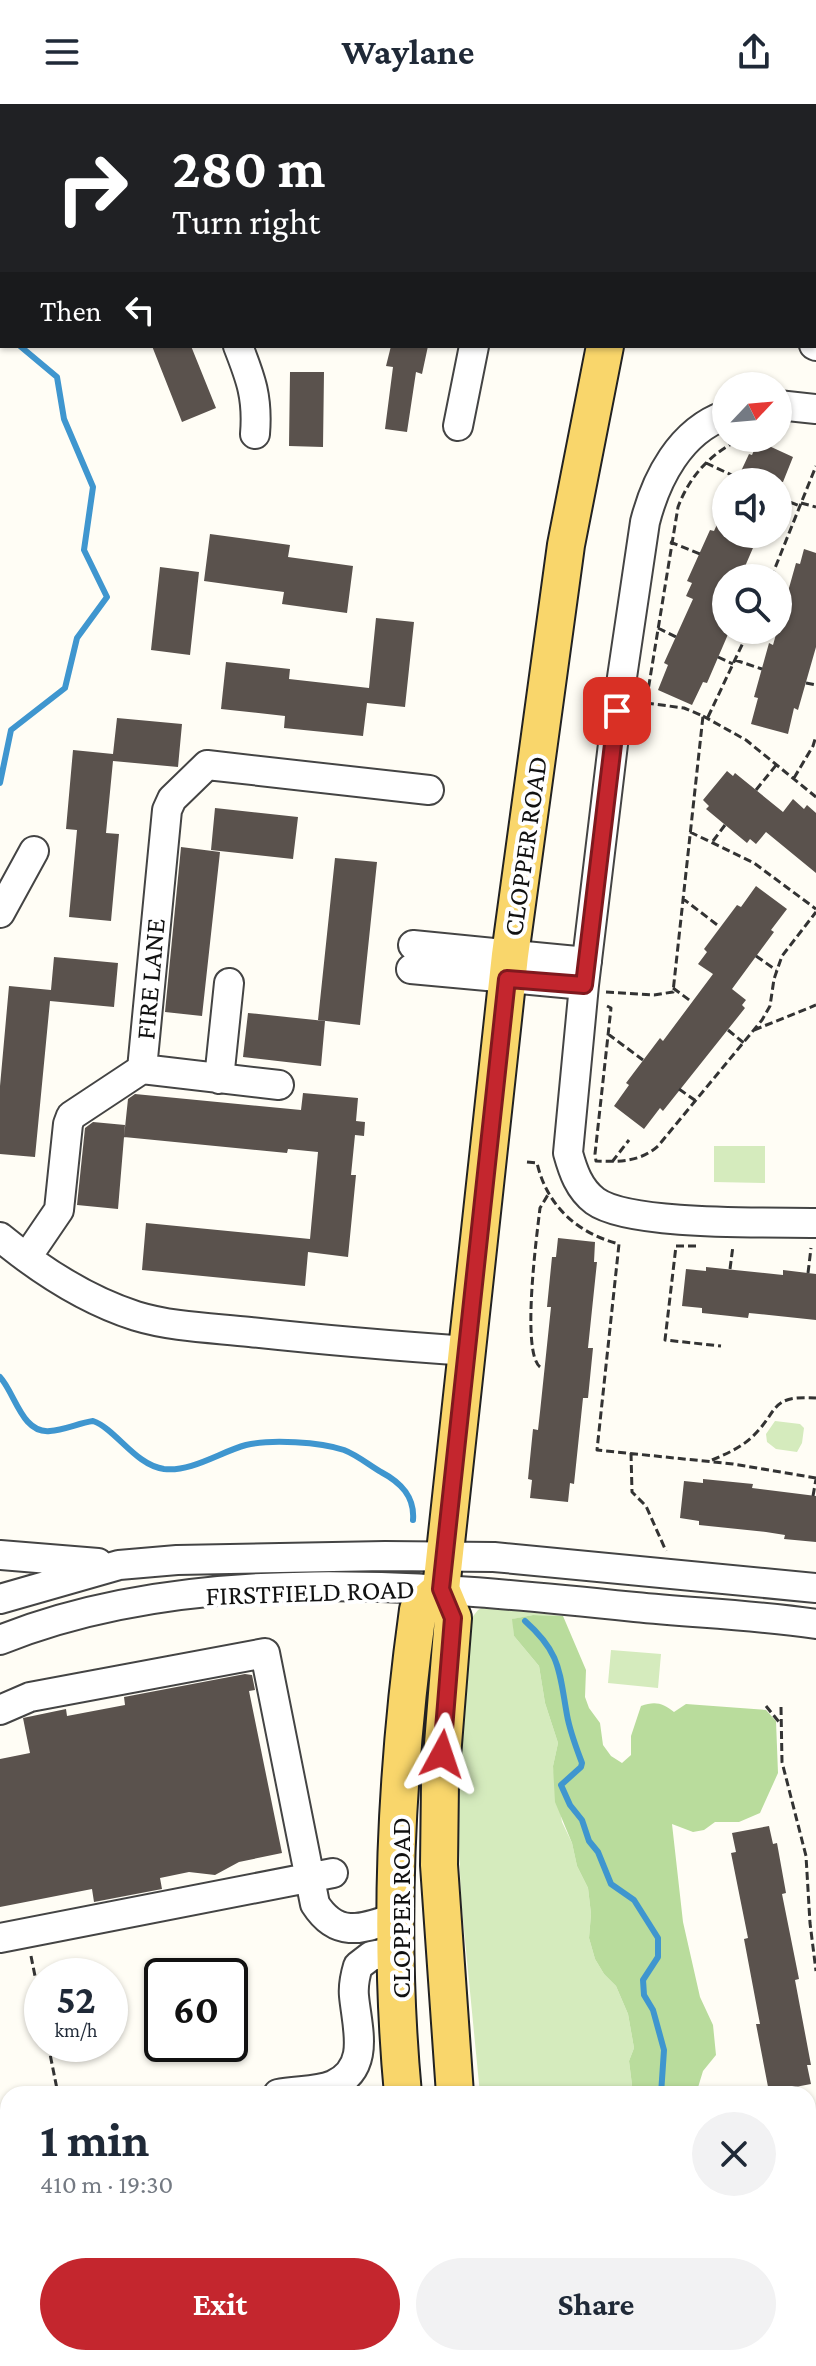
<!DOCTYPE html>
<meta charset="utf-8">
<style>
:root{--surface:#fff;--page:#f2f2f3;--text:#1f2937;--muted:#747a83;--accent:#c4262e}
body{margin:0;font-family:"Crimson Pro",serif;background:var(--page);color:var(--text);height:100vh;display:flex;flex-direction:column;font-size:30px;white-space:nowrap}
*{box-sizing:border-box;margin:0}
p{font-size:26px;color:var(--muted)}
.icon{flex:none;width:44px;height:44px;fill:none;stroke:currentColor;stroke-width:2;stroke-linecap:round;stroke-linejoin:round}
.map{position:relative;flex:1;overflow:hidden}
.sheet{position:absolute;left:0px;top:1982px;width:816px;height:280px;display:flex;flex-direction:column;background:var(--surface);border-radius:24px 24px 0 0;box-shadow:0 2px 6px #0004}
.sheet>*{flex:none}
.hud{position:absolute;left:0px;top:0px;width:816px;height:244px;box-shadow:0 2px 6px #0004;background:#202124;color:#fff;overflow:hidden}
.needle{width:52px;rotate:64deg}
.tools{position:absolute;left:712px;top:268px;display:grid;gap:16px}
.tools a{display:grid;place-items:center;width:80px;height:80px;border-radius:50%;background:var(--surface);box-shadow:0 2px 6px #0004;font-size:40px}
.speed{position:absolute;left:24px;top:1854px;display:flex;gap:16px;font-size:40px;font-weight:700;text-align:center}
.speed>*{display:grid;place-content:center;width:104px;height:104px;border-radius:50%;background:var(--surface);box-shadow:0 2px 6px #0004;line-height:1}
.speed small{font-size:20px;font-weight:400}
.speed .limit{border:4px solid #111;border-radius:12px;background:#fff;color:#111}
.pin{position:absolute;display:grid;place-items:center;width:68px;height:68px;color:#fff;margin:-34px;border-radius:16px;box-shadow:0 4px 12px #0006}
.me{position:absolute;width:88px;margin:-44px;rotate:5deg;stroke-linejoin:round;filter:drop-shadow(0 0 6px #0008)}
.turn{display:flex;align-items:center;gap:28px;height:168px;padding:0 40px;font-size:36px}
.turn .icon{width:104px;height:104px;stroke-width:2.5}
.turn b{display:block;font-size:56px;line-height:68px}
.then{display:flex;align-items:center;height:76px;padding:0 40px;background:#0003;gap:16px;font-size:30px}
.round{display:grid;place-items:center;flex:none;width:84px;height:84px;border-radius:42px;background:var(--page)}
.summary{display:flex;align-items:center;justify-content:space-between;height:136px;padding:0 40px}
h1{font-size:48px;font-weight:700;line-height:60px}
.cta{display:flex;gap:16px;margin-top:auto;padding:16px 40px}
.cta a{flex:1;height:92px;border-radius:48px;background:var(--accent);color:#fff;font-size:32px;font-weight:700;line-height:92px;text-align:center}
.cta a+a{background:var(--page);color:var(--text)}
header{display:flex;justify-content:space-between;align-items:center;height:104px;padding:0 40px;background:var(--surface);font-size:36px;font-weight:700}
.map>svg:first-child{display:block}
</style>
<header><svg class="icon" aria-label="menu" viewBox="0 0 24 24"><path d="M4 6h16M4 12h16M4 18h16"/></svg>Waylane<svg class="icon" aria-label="share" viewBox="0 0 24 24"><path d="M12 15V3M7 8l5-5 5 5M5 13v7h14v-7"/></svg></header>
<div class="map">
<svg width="816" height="2262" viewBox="0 0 816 2262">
<rect width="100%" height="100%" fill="#fffdf5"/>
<path fill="#d5ebbd" d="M714,1042H765V1079L714,1078Z
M775,1317L800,1320L804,1324L802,1339L797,1348L776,1345L767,1338L766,1330Z
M483,1503L563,1512L533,1511L513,1515L514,1532L539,1562L545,1599L558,1639L553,1662L562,1718L572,1739L577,1762L588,1784L591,1810L589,1834L595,1855L604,1870L616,1882L628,1910L634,1944L629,1957L632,1981L629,1990H480L461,1795L457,1692L470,1516L478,1506Z
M611,1546L661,1550L658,1584L608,1579Z"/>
<path fill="#b9dc9c" d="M533,1511L563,1512L586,1566L585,1593L589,1604L600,1619L603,1641L611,1652L622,1659L631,1651V1632L641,1602C655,1597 663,1599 674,1608L686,1600L766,1606L776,1617L778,1669L760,1709L739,1718H715L704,1726L693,1728L672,1720L683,1818L700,1893L713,1921L716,1951L703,1967L696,1990H629L632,1981L629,1957L634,1944L628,1910L616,1882L604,1870L595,1855L589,1834L591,1810L588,1784L577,1762L572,1739L555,1698L553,1662L558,1639L545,1599L539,1562L514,1532L512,1515Z"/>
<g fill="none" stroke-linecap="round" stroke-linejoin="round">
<path stroke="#3f96cf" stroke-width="6" d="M127,2L128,0
M0,60L2,59
M0,210L2,214
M0,679L11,626L65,584L77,534L107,493L84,446L93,383L64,315L57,273L20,242
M0,1273C15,1289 22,1330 50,1327C64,1326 79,1319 93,1317C116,1325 135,1361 164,1365C192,1368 220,1348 246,1341C271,1335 320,1338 344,1346C357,1351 369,1361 381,1368C400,1378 415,1392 413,1416
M525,1517C561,1549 559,1567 567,1611C570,1628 576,1643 582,1659L581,1663L561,1681L570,1701L582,1716L589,1737L598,1748L611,1780L634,1796L658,1834V1853L643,1876L644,1891L653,1906L664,1946L661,1990"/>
</g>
<path fill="#5a524d" d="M152,242H191L216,304L182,318Z
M391,242H428L422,270L416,268L407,328L385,325L393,263L386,262Z
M290,268H324L323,343L289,342Z
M758,337L793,353L783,378H736L749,350L752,351Z
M726,401V430H759L740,474H726V527L729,528L707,579L703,578L692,601L658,586L668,561L664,559L693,495L686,492L692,479L687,477L710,426L714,427Z
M210,430L290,441L288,453L353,462L347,509L282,500L284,488L204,477Z
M804,445L816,449V543L798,606L794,604L788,630L751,620L758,594L754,593L769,539L773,541L796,459L800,460Z
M160,463L199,468L190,551L151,546Z
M376,514L414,518L405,603L367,599L363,632L284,624L285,612L221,605L226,558L290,565L289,575L369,584Z
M117,614L182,620L178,663L113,657L106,729L119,730L111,817L69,813L77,726L66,725L73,646L113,650Z
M727,667L733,672L735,669L783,708L793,695L804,705L807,701L816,709V769L766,728L756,740L750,735L747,739L706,705L709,702L703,696Z
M215,704L298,713L293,755L211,746Z
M181,743L220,748L202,912L165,908Z
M335,754L377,758L360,921L318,916Z
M756,782L787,805L771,826L774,828L732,885L746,896L742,901L745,904L663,1007L660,1004L644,1025L614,1002L629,981L626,979L660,934L663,937L713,870L698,860L707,848L704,845L737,801L741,803Z
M54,853L118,859L114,903L50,897L35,1053L0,1050V982L9,882L51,886Z
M248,909L325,917L321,962L243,953Z
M303,989L358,994L356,1017L365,1018L364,1032L355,1031L351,1071H356L348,1153L308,1148L305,1182L142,1166L146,1119L310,1135L318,1048L288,1045L287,1049L124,1033L128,995L135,990L301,1006Z
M93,1018L125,1021L118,1105L77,1101L85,1024Z
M558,1134L595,1138L594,1158H597L588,1244H593L588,1294H583L574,1380L570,1379L568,1398L530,1394L532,1376L528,1375L533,1325L538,1326L540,1308L551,1203H547L552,1153H556Z
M706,1163L783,1171V1166L816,1170V1216L749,1209L748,1214L730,1212L702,1209V1204L682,1202L686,1165L706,1167Z
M703,1375L753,1380L752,1384L816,1392V1438L784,1435L785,1431L766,1428L699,1421V1417L680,1414L684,1377L703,1379Z
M245,1570L252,1571L255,1586L249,1587L282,1749L239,1758L215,1771L189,1768L160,1774L162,1785L94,1798L92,1785L0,1803V1655L30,1649L23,1614L66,1605L67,1612L125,1601L124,1593Z
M769,1722L773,1740L777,1739L786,1789L782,1790L799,1875L795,1876L811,1961H807L811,1980L769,1988L756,1920H760L744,1835L748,1834L731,1749L736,1748L732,1729Z"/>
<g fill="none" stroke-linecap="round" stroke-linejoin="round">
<defs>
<path id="minor" d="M761,2L764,0
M814,22L816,23
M814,94L816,95
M814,163L816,164
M814,241L816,242
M238,242C251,275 258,294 255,330
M778,301L816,305
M726,311C680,327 656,375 645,418L617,607L584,881L568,1049C573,1067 579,1085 595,1097C629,1122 768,1118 816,1119
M458,322L474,242
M0,809L34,747
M413,841L587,858
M411,865L584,881
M142,965L279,981
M219,975L229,879
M0,1133C40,1166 86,1196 136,1212C172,1223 212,1224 250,1228C323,1236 395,1242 468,1247
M27,1153L59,1106L68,1020L71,1012L142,965L167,706L172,695L207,661L429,686
M0,1451L98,1459
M0,1495L119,1461L177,1456L385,1452L494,1453L816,1484
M0,1536C194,1458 432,1482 635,1503C695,1509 756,1511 816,1520
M0,1606L30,1593L265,1549L315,1800C338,1836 364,1824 397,1813
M0,1834L333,1769
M278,1990C295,1986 317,1988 333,1981C371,1964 357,1924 354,1892C353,1882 355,1872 358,1862L371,1852L397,1847
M0,2045L8,2043
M0,2239L8,2237
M269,2254L274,2262
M145,2262L146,2254"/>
<path id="major" d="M641,2V0
M403,1990C388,1830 396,1665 418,1506L441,1485
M455,1990L439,1761L440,1678L453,1514L441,1485L510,851L566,441L605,242
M808,2162L816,2161
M428,2254L429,2262
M483,2254L484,2262
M313,2262L351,2254
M534,2262L544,2254"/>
</defs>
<use href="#minor" stroke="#444" stroke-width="32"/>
<use href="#major" stroke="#222" stroke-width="40"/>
<path stroke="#333" stroke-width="3" stroke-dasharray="8 4" stroke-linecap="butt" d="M706,359L738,374
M779,394L800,402
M801,399L816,403
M670,438L700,450
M741,470L750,474
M771,474L816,362
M778,481L789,484
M658,524L676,533
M718,553L733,560
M735,556L762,565
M806,579L816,581
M703,612L746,636L816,693
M708,613L749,526
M794,674L813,642L816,632
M756,686L777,660
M690,728L754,759L816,805
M713,737L725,721
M682,794L720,823
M756,852L776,866
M673,884L692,898
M606,888L654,891L673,888L703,612L684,604L646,599L678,403C690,371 712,348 743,334
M607,902L611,904L595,1050L596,1057C619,1058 640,1058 658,1042L762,916L770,902L774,875L782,852L816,808
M728,926L744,939
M754,926L816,901
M608,930L643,956
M679,985L696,997
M527,1058L537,1059C547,1102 577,1129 619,1140L597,1346L733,1360L816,1374
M612,1058L629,1036
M696,1142H676L665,1236L721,1242
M730,1165L733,1142
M808,1169L811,1144
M540,1263C521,1248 537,1130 540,1104L549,1089
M631,1349L632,1388L646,1402L666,1447
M712,1356C726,1350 740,1344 751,1334C780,1307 768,1291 816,1294
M813,1392L816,1375
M766,1602L779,1618
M781,1603L782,1658L806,1752L810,1819L816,1867
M31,1852L42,1907
M48,1940L58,1990
M733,2254L735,2262"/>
<use href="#minor" stroke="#fff" stroke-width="28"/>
<use href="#major" stroke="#f9d66b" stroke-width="36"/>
</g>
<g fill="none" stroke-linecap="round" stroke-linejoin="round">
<defs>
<path id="route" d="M442,1650L453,1514L441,1485L507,875L584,881L617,607"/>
</defs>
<use href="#route" stroke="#7f191e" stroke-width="20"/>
<use href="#route" stroke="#c4262e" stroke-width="14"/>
</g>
<g text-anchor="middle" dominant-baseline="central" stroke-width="8" stroke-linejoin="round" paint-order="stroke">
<g font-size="28" fill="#111" stroke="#fff">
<text transform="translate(525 742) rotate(-82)">CLOPPER ROAD</text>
<text transform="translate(150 875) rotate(-85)">FIRE LANE</text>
<text transform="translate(310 1488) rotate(-2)">FIRSTFIELD ROAD</text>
<text transform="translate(400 1804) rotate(-90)">CLOPPER ROAD</text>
</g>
</g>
</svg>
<div class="tools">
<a><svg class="needle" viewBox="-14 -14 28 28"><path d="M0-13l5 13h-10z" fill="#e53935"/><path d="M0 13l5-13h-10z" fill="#747a83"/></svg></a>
<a><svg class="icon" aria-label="sound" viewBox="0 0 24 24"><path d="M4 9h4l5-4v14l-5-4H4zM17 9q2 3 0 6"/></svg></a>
<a><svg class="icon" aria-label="search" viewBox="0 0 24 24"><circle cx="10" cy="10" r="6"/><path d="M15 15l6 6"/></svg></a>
</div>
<div class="speed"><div>52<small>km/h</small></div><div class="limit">60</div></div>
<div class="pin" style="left:617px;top:607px;background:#d93025"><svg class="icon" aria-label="arrive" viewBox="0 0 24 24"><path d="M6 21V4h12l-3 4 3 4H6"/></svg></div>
<svg class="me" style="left:442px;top:1650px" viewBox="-20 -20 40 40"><path d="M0-17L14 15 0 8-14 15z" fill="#c4262e" stroke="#fff" stroke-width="4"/></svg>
<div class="hud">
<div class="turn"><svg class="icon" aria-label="right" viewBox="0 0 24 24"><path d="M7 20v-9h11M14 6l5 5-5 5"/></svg><div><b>280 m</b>Turn right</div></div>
<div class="then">Then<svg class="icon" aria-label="left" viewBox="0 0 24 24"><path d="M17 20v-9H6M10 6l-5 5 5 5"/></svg></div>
</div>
<section class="sheet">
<div class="summary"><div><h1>1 min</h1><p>410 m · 19:30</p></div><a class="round"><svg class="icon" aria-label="close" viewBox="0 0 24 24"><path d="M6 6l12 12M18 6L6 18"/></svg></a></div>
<div class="cta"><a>Exit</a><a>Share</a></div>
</section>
</div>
